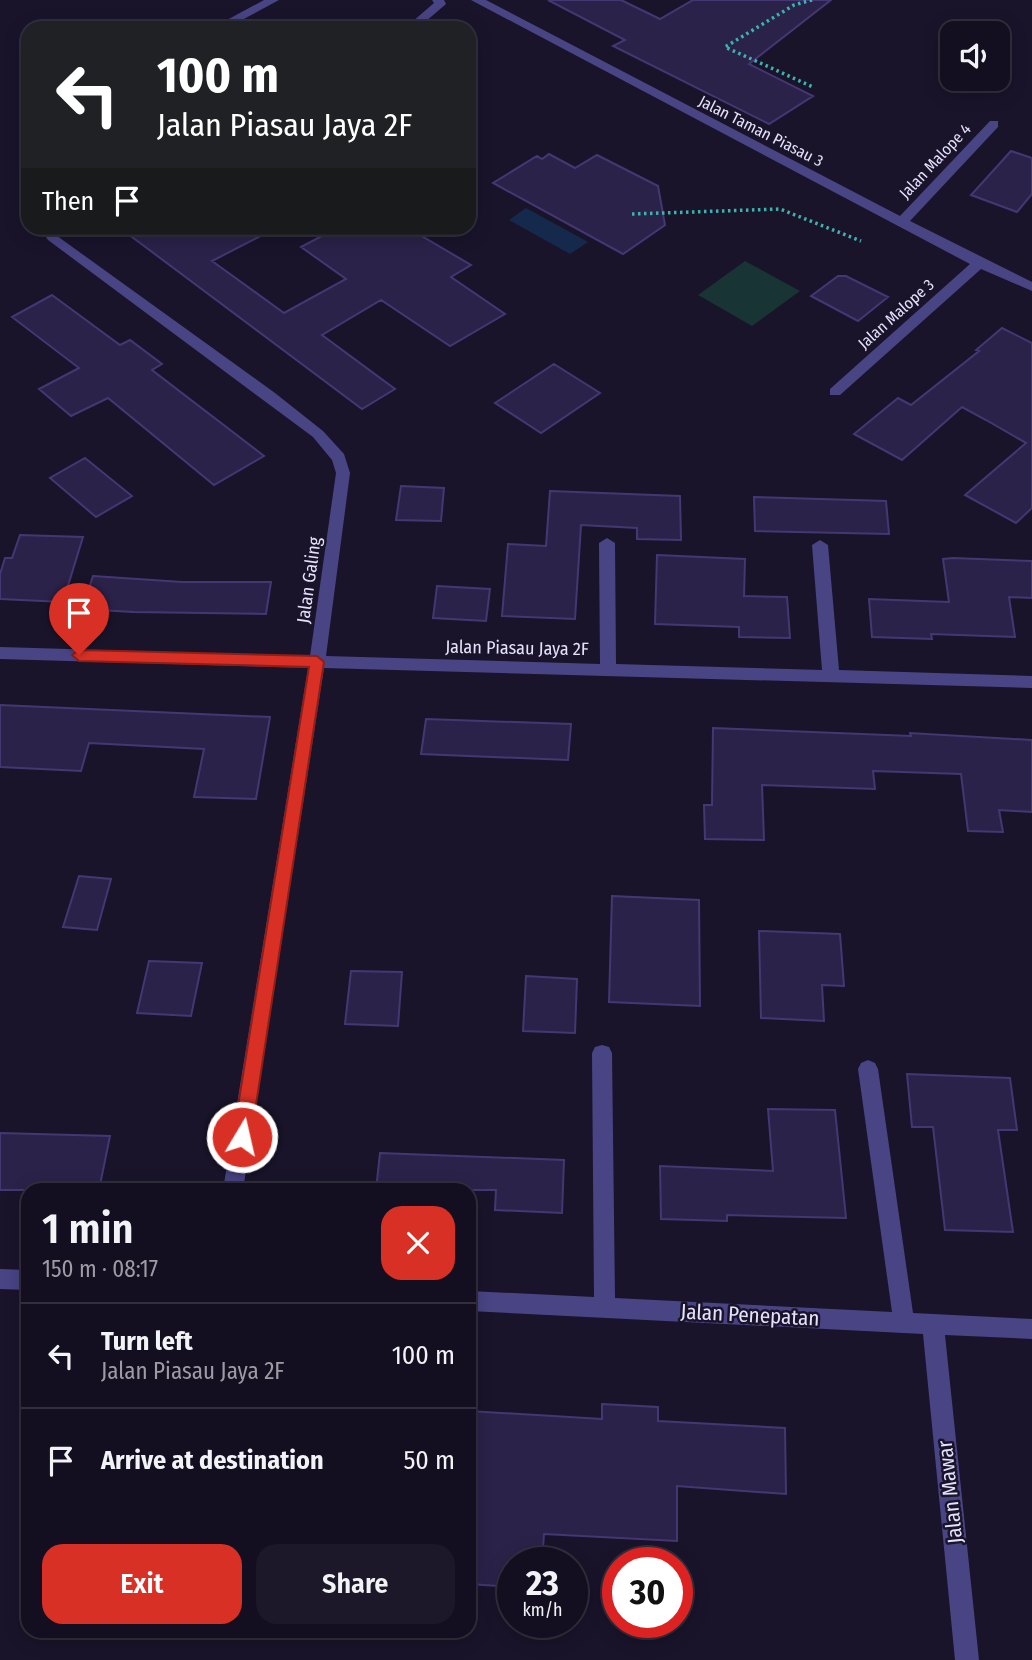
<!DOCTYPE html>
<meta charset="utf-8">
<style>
:root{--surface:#130f20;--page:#1c1829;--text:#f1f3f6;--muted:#9d9ca5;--line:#322f3e;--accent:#d93025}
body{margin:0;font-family:"Fira Sans Condensed",sans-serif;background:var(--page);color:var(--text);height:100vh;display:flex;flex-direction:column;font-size:26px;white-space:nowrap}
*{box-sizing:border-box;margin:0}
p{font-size:23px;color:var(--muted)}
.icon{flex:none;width:38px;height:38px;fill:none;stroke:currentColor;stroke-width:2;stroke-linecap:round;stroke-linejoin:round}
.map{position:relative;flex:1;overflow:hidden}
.side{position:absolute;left:21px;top:1183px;width:455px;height:455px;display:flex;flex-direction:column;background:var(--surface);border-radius:21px;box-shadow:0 4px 18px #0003,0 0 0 2px var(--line)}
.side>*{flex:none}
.top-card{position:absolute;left:21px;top:21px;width:455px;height:214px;border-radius:21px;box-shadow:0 4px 18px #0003,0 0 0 2px var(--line);background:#202124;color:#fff;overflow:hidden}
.tools{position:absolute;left:940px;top:21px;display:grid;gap:14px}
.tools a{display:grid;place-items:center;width:70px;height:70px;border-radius:14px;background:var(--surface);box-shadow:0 4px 18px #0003,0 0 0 2px var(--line);font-size:35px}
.speed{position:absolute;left:497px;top:1547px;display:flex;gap:14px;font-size:35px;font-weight:700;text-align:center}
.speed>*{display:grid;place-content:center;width:91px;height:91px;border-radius:50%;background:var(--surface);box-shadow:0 4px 18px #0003,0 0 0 2px var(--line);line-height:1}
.speed small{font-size:18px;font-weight:400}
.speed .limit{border:10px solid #d22;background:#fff;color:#111}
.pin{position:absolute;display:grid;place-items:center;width:60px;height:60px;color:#fff;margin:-72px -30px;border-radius:50% 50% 50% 0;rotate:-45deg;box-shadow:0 0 7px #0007}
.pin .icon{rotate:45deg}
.me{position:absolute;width:77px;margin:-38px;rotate:9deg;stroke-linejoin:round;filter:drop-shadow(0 0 5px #0008)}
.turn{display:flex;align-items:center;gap:24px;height:147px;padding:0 21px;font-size:32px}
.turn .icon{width:91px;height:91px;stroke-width:2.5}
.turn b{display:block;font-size:49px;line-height:60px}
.then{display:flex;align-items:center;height:66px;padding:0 21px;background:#0003;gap:14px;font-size:26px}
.round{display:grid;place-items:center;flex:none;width:74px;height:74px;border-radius:21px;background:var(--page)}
.overview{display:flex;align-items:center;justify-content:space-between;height:119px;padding:0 21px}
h1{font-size:42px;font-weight:600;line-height:52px}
.cta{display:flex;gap:14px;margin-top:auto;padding:14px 21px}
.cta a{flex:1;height:80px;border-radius:21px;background:var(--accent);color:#fff;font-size:28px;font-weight:600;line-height:80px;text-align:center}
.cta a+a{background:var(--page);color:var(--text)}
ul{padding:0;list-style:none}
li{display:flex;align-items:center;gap:21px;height:105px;padding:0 21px;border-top:2px solid var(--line)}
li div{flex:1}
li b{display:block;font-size:26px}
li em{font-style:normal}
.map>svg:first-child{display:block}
</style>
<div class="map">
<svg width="1032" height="1660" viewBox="0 0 1032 1660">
<rect width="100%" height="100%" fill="#19142a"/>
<path fill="#183434" d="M745,261L800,291L752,326L698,295Z"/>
<path fill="#15294d" d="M526,208L588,242L570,254L509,220Z"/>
<path fill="#2b2249" stroke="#453773" stroke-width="2" d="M548,0H621L660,19L693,0H831L749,64L813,96L769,124L613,46L625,40Z
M1011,151L1032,158V194L1017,212L971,195Z
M549,154L575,168L597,155L658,186L665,225L623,254L493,183L537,156L542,159Z
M120,228H276L212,261L284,313L346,279L301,247L337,228H408L471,265L451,277L505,314L450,346L381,300L322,335L395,389L362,409Z
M838,276H846L888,297L858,321L811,296Z
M52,295L120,345L130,340L162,364L152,370L264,456L214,485L108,398L71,416L39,389L79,368L12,317Z
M1002,328L1032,343V508L1016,523L965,495L1026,443L986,420L962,407L902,460L854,434L898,398L911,405L979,351L976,350Z
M554,364L600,393L541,433L495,403Z
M85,458L132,496L96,517L50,478Z
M401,486L444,488L441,521L396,520Z
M550,491L680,496L681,540L637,539V528L581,525L575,619L502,616L508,544L546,546Z
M754,497L886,501L889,534L755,531Z
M20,535L83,537L63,602L0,599V574L5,558H12Z
M657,555L745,559L744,596L787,597L790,638L739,637V627L655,624Z
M953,558L1032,561V598L1009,597L1015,637L931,634L932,639L872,637L869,599L949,602L943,559Z
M93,576L182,582H271L266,614L133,612L82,609Z
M437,586L490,589L486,621L433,618Z
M0,705L270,717L256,799L194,797L204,749L89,743L81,771L0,767Z
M426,719L571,724L568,760L421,754Z
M713,728L911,736L910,733L1032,740V812L999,810L1003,832L968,831L961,774L873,771L875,789L762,785L764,840L705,839L704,805H712Z
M79,876L111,879L97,930L63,927Z
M612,896L699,900L700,1006L609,1002Z
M759,931L840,934L844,986L822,985L824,1021L761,1018Z
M149,961L202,963L191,1016L137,1013Z
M351,971L402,972L398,1026L345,1024Z
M526,976L577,979L575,1033L523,1031Z
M907,1074L1010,1078L1017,1130H998L1013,1232L945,1230L933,1127H912Z
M768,1109L835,1110L846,1218L727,1215V1221L661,1219L660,1166L773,1171Z
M0,1133L110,1136L99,1190H0Z
M380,1153L564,1160L562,1213L495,1210L496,1190H376Z
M602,1404L658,1407V1421L785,1428L786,1494L677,1486V1541L544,1534L542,1563H513V1587L469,1584V1411L602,1419Z"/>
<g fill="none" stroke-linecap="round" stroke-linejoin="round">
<path stroke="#3eb2af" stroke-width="3.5" stroke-dasharray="2.5 3.5" stroke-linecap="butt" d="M812,0L794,5L725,47L813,87
M632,214L780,209L861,241"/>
<path fill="#494484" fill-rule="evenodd" d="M264,0H279L227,28H212Z
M432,0H444L446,4L418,28H405L434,3Z
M471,0H486L900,216L990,121H998V127L910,221L1032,282V291L981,269L840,395H830V389L970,264Z
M53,233L275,393L323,431L344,454L350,473L326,656L600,664L599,543L607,538L615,543L616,664L822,670L812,545L820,540L828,545L839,670L1032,676V688L324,668L243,1190H223L308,668L0,659V647L310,656L336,473L332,460L313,437L48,240L46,237Z
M602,1045L609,1047L612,1053L615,1298L892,1312L858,1069L861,1063L868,1060L875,1063L878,1069L913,1313L1032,1319V1339L945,1335L979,1660H955L923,1334L469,1311V1291L594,1297L592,1053L595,1047Z
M0,1269L28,1270V1290L0,1289Z"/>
</g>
<path fill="#d93025" stroke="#8d1f18" stroke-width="2" d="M79,650L317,656L324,662L251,1137L248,1143L242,1145L235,1143L233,1137L309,667L79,661L72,655Z"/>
<g text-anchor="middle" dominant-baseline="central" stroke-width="5" stroke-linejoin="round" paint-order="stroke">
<g font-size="16" fill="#e5e1fc" stroke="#19142a">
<text transform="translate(761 131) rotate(27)">Jalan Taman Piasau 3</text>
<text transform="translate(935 161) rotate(-47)">Jalan Malope 4</text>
<text transform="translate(896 314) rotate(-42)">Jalan Malope 3</text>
</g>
<g font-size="18" fill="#e5e1fc" stroke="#19142a">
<text transform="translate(309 580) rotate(-82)">Jalan Galing</text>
<text transform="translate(517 648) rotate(1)">Jalan Piasau Jaya 2F</text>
</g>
<g font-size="21" fill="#e5e1fc" stroke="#19142a">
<text transform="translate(750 1315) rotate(3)">Jalan Penepatan</text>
<text transform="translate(950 1492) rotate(-96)">Jalan Mawar</text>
</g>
</g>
</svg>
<div class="tools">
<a><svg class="icon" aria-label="sound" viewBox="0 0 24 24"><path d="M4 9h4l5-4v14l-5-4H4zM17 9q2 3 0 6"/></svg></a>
</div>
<div class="speed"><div>23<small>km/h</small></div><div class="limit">30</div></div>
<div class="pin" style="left:79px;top:655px;background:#d93025"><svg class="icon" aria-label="arrive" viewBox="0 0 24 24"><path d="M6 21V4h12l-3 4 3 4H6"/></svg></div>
<svg class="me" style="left:242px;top:1137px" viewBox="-20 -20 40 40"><circle r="17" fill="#d93025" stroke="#fff" stroke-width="3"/><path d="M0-11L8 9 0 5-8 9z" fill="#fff"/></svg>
<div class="top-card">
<div class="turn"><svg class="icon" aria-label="left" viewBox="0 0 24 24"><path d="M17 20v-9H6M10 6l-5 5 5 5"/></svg><div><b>100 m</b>Jalan Piasau Jaya 2F</div></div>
<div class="then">Then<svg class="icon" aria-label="arrive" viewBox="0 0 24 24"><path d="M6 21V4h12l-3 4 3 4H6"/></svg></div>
</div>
<section class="side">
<div class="overview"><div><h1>1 min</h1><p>150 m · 08:17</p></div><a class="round" style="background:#d93025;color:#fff"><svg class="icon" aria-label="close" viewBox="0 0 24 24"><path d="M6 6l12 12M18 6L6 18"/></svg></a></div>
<ul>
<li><svg class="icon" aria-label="left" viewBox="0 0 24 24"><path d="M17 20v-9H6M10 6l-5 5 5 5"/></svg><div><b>Turn left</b><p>Jalan Piasau Jaya 2F</p></div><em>100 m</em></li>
<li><svg class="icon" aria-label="arrive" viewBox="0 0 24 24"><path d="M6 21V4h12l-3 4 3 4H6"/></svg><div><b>Arrive at destination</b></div><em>50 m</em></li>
</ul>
<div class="cta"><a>Exit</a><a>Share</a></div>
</section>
</div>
